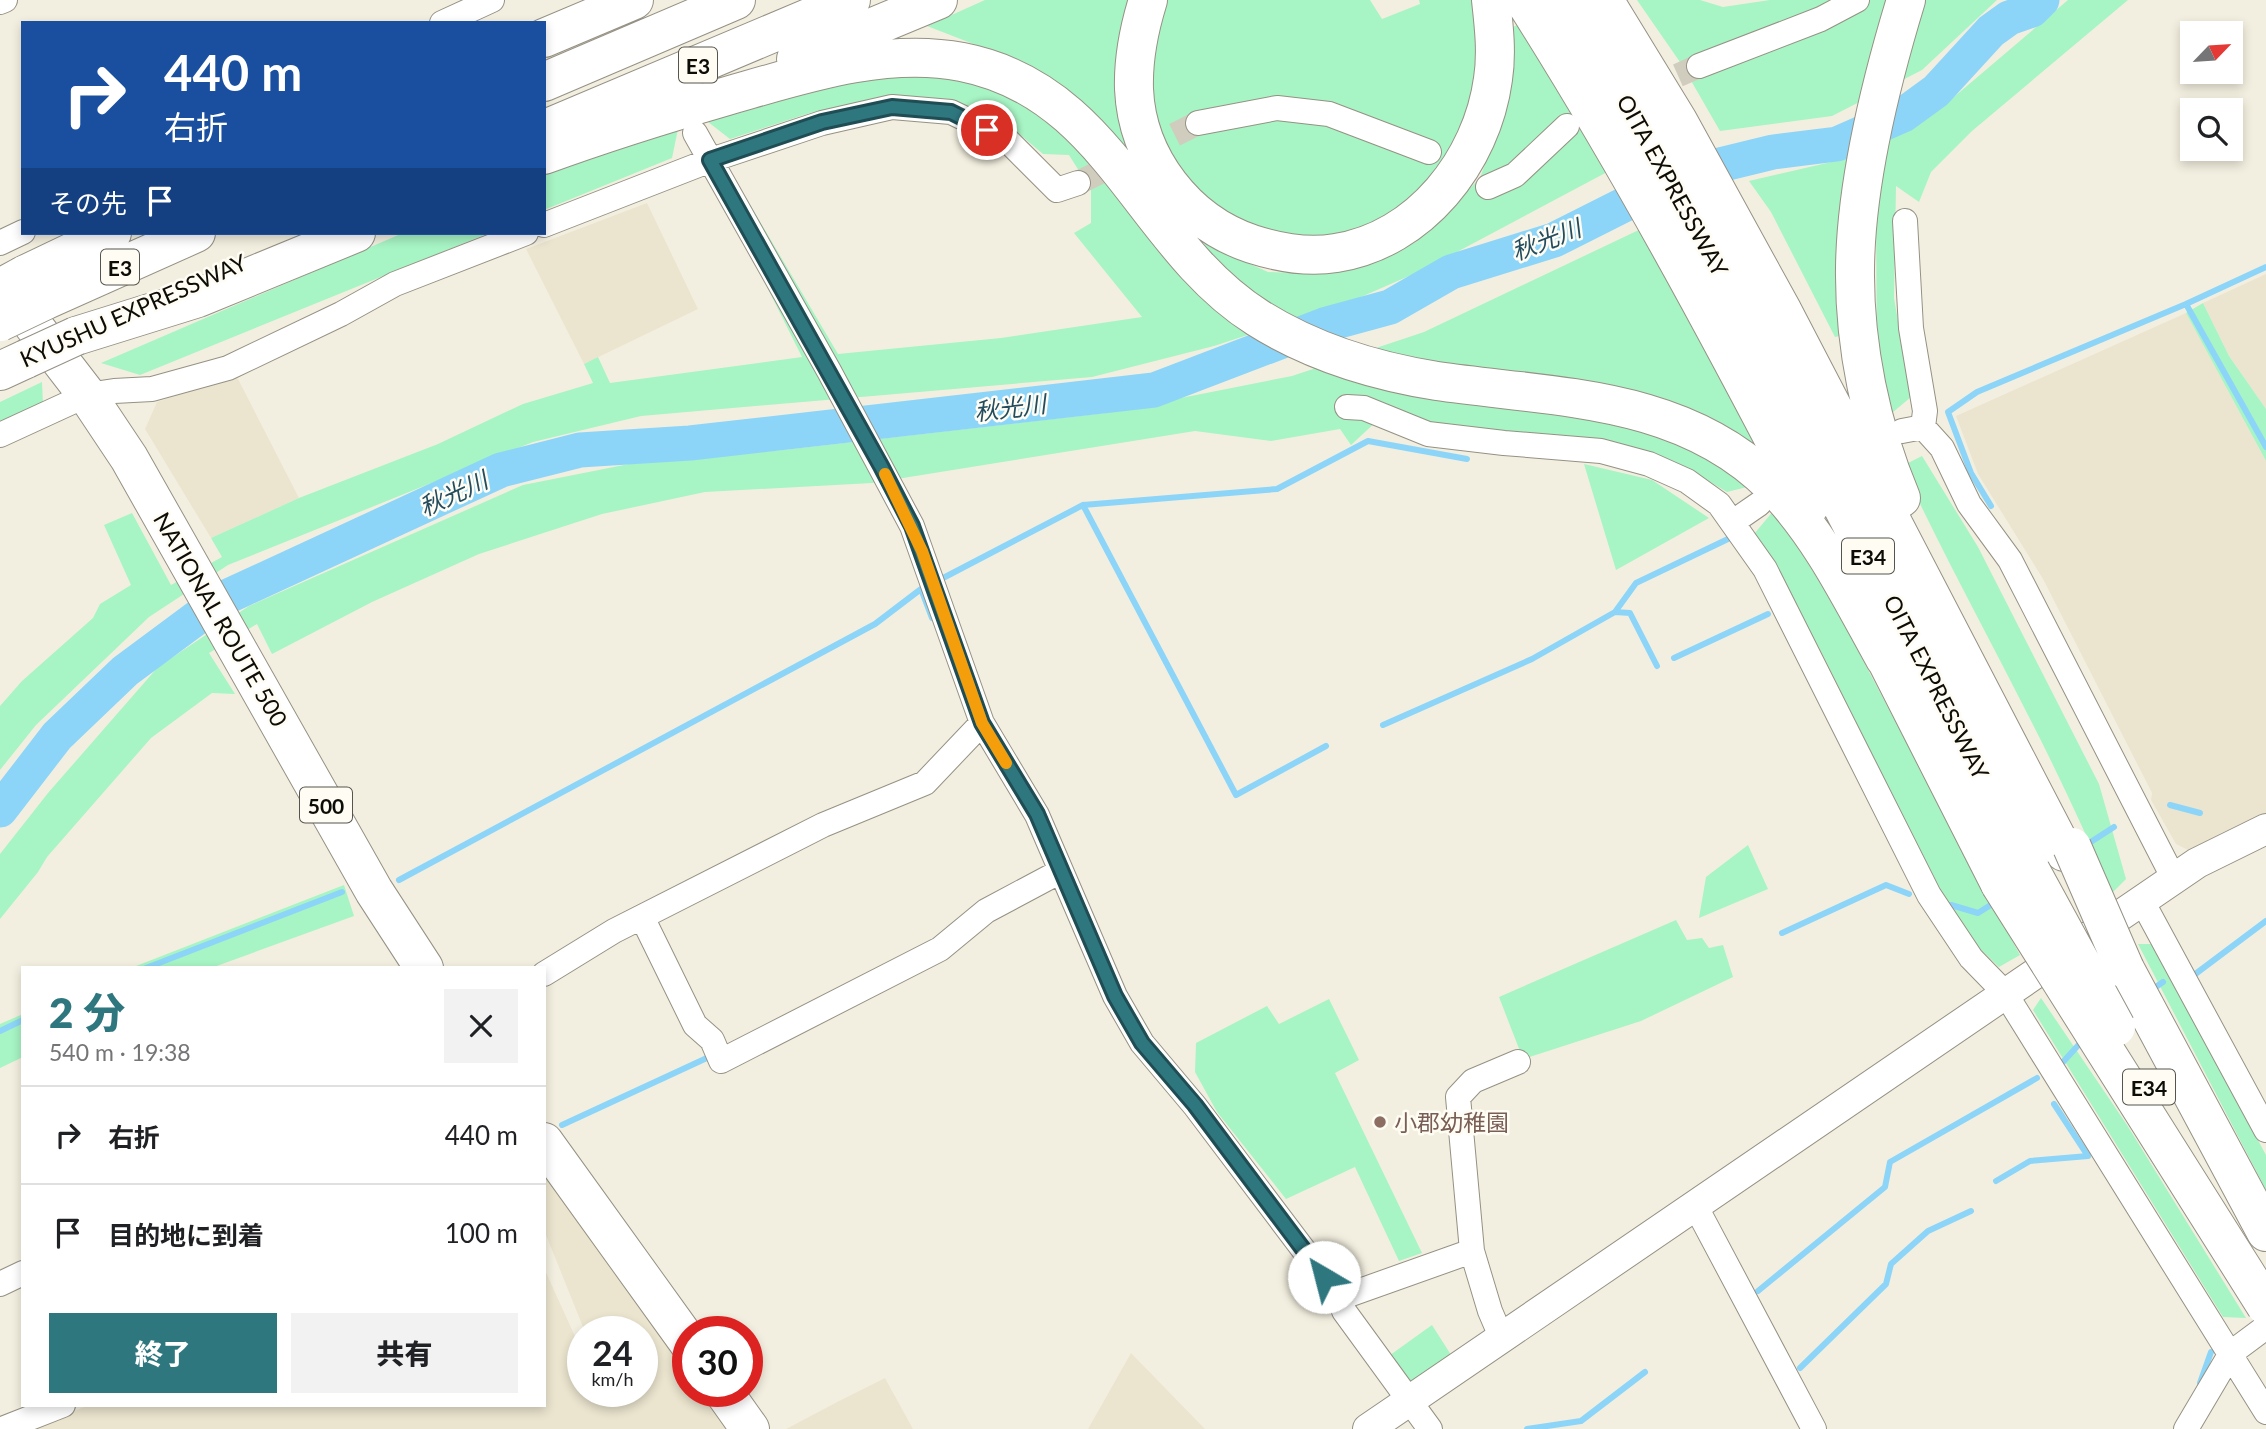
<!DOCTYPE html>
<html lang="ja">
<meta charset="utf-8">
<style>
:root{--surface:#fff;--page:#f2f2f2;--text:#202124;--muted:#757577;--line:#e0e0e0;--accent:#2f777f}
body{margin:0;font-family:Lato,"Noto Sans JP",sans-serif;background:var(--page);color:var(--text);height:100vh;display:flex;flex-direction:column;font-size:26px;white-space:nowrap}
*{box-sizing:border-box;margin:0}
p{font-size:23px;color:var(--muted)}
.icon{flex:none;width:38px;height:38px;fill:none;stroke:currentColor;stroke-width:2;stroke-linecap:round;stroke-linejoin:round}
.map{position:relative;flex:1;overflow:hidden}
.side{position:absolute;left:21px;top:966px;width:525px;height:441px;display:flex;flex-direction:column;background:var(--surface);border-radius:0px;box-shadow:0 4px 10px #0003}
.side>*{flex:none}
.guide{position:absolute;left:21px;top:21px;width:525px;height:214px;border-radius:0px;box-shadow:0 4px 10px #0003;background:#1a4fa0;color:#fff;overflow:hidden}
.needle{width:46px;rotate:65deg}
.controls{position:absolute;left:2180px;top:21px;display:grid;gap:14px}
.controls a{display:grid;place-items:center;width:63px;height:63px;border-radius:0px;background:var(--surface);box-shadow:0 4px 10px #0003;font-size:35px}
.speed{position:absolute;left:567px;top:1316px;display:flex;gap:14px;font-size:35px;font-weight:700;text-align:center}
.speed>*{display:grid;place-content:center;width:91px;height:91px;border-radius:50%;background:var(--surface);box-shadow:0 4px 10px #0003;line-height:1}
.speed small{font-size:18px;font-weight:400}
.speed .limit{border:10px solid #d22;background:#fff;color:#111}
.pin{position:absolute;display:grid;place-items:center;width:60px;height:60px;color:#fff;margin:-30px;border:4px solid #fff;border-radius:50%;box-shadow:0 2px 7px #0007}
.me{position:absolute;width:77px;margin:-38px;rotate:323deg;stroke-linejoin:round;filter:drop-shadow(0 0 5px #0008)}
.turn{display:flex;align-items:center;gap:24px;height:147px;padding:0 28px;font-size:32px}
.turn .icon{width:91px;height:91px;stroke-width:2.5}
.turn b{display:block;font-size:49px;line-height:60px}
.then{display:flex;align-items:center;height:66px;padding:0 28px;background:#0003;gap:14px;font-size:26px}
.round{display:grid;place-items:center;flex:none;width:74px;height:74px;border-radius:0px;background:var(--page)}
.overview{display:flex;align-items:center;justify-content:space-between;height:119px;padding:0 28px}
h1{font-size:42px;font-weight:800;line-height:52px;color:var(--accent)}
.action{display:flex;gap:14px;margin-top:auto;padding:14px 28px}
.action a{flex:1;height:80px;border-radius:0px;background:var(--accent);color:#fff;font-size:28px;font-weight:800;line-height:80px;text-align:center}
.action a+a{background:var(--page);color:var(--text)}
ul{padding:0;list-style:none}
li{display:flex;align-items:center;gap:21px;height:98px;padding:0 28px;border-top:2px solid var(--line)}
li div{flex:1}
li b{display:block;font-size:26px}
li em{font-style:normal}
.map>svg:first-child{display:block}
</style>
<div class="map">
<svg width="2266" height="1429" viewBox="0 0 2266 1429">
<rect width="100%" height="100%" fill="#f3efe0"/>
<path fill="#ebe5cf" d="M647,203L698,309L584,364L526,249Z
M2266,274V409L2229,356L2203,303Z
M2186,313L2266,461V816L2223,832L2190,851L2176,844L2151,800L2152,793L2043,579L1978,474L1956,416Z
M236,375L299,498L211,538L145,429L157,402Z
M544,1168L688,1371V1391H702L729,1429H25L90,1405H544V1268L583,1354V1391H642V1332H585L544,1230Z
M1131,1353L1205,1429H1088Z
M885,1378L913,1429H786L841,1400Z"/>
<path fill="#a7f4c4" d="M985,0H1131L1142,177L1083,105L1033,67L927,26Z
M1167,0H1370L1382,19L1420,4L1419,0H1475L1477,89L1457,147L1411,201L1356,233L1301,240L1253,227L1208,206L1178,169L1156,129L1148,81L1155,28Z
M1637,0H1700L1723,7L1770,0H1997L1922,70L1832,116L1720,131L1682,65Z
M2068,0H2128L1972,131L1931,172L1919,202L1896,186L1894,298L1911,397L1886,418L1877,354L1876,217L1886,140L1941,108Z
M1519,24L1609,171L1425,269L1354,300L1214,346L1092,377L641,416L533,442L228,565L149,617L36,725L0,770V706L22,681L93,618L100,604L131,585L104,525L132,513L171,585L222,557L211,538L299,498L438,444L523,404L593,383L584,364L598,357L610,383L802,357L715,183L739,186L838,354L1001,338L1142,317L1074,233L1091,223V190L1069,155L1043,154L1005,122L949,99L891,95L810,113L730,139L703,118L844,78L967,74L1024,99L1218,272L1203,243L1268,272L1316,274L1375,262L1416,242L1480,178L1508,100L1511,28Z
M678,129L672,158L544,210V172Z
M1853,157L1845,335L1835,337L1771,212L1749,181Z
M1643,228L1762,443L1754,449L1701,413L1628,390L1622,417L1690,440L1755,485L1727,492L1690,470L1432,424L1392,407L1351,445L1340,429L1271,441L1195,431L872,483L705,492L602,514L479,554L372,602L272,654L257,624L209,653L235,694L212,693L151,738L47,857L38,872L0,919V854L48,793L158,667L249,606L523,485L629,464L783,450L1105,413L1292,376L1424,332Z
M403,233H489L140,375L101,363Z
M2203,303L2229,356L2266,409V461L2186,313Z
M42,382L43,404L0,423V402Z
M1922,456L1978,547L2099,784L2126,879L2111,894C2052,747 1969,610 1902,466Z
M1584,464L1652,480L1709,518L1616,570Z
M1775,509L1836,609L1982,886L2020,955L1999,967L1968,937L1938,887L1818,646L1754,534Z
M1748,845L1768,889L1699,918L1706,877Z
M344,885L354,916L211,968H131Z
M1676,920L1687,940L1702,938L1709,948L1723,945L1733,977L1641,1021L1523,1059L1499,997Z
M2138,944H2152L2266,1155V1190Z
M2041,998L2127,1125L2246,1318L2223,1317L2033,1010Z
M1329,999L1359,1060L1335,1073L1422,1253L1399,1261L1355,1167L1286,1199L1217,1112L1195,1072L1196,1043L1267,1006L1279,1024Z
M23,1014V1057L0,1068V1024Z
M1432,1325L1453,1358L1415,1384L1401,1381L1386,1358Z"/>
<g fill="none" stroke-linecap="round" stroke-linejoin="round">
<path stroke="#8cd5f8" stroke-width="6" d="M2186,304L2266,447
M1083,505L1277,489L1368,441L1467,459
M1991,506L1971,473L1948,412L1977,392L2186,304L2266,267
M945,577L1083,505L1236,795L1326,746
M1615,612L1630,613L1657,666
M1674,658L1768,614
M1383,725L1532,659L1615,612L1636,583L1728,539
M2170,805L2200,813
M2086,845L2114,827
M399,880L875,624L921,589L932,618
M1951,905L1978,913L1997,901
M1782,933L1886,885L1909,894
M146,968L342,892
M2194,975L2266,921
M2150,991L2163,982
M0,1031L23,1020
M2063,1062L2083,1040
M562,1125L709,1057
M1996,1181L2030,1161L2088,1156L2054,1104
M1758,1291L1885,1187L1890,1162L2037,1078
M1800,1368L1886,1284L1891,1264L1928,1231L1971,1211
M2200,1383L2211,1352
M1527,1429L1581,1421L1645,1372"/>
<path stroke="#8cd5f8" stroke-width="35" d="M0,810L57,736L125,671L222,599L501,470L580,450L690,443L1154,390L1324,325L1390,307L1451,272L1554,240L1687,173L1773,152L1837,144L1903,115L1936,91L1991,31L2009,18L2032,10L2042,0"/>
<path stroke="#d0cdbf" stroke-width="24" stroke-dasharray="24 12" stroke-linecap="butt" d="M1645,90L1699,66
M1078,183L1198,123"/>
<defs>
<path id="minor" d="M0,2L5,0
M442,23L492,0
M1699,66L1821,19L1857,0
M1198,123L1277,108L1329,114L1429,152
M695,133L829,371L912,526L982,723L1037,815L1115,996L1142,1043L1195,1106L1340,1298L1472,1251L1490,1311L1502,1339
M1488,187L1515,175L1567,126
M1905,221L1911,328L1925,411L1923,427L1942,448L1969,504L2010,560L2174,879
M544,225L711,160L822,123L892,107L951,112L1005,138L1057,190L1078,183
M0,243L23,232
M1347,407L1364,408L1428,434L1504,443L1601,451L1649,464L1687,481L1719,504L1765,569L1929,895L1971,958L2005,993L2266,1412
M1902,431L1923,427
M0,435L87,395L114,391L152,389L228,368L341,314L395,284L526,233
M1733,522L1759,504
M2142,901L2266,1130
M642,917L695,1025L712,1040L721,1061L940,949L986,911L1061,871
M544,974L614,931L823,825L925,783L982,723
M1696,1207L1814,1429
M1472,1251L1458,1097L1473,1081L1518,1062
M0,1284L23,1273
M1340,1298L1344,1311L1430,1429
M2,1429L63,1405
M2186,1429L2231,1353L2266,1327"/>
<path id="tertiary" d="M1368,1429L2197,863L2266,829"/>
<path id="trunk" d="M3,286L87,395L129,458L374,891L424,968
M544,1142L688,1342
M723,1391L750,1429"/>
<path id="motorway" d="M1148,0C1139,29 1133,58 1134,89C1137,159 1186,222 1252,244C1280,253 1307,258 1336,253C1420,240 1482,161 1493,79C1497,53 1494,27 1491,0
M1524,0C1628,164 1720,335 1809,507
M1565,0L1614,78L1678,189L2031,871
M1604,0L1678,121L1783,312L2064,852
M544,38L634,0
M796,59L938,0
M544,82L736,0
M550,127L851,0
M544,155C604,133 665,114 727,96C801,75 883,47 962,62C1111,91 1142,245 1258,318C1312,352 1374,371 1437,381C1555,398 1683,395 1773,486C1821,535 1852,600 1885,659
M24,275L112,233
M44,301L196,233
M76,336L198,298L356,233
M0,371L26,359
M1901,498C1871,427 1854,345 1855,268C1856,182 1881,82 1906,0
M1874,636L2000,884
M2125,969L2266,1232"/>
</defs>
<use href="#minor" stroke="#959184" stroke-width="26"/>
<use href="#tertiary" stroke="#959184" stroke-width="32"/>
<use href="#trunk" stroke="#959184" stroke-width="40"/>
<use href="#motorway" stroke="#959184" stroke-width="40"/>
<use href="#minor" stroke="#fff" stroke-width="24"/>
<use href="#tertiary" stroke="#fff" stroke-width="30"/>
<use href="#trunk" stroke="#fff" stroke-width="38"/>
<use href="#motorway" stroke="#fff" stroke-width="38"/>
<defs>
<path id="motorway-bridge" d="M0,288L24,275
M0,322L44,301
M26,359L76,336
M2072,847L2125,969
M2031,871L2116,1027
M2000,884L2266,1306"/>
</defs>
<use href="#motorway-bridge" stroke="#959184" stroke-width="40" stroke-linecap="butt"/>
<use href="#motorway-bridge" stroke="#fff" stroke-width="38"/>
</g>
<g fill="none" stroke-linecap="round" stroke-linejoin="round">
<defs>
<path id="route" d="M987,130L951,112L892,107L822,122L710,160L881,466L912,526L982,723L1037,814L1115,996L1142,1043L1195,1105L1324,1277"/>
</defs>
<use href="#route" stroke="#1f4d53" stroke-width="18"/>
<use href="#route" stroke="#2f777f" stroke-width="12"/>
<path stroke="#f59e0b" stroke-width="12" d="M885,474L922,551L982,723L1006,763"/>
</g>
<circle fill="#8d6e63" stroke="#fefcf3" stroke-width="2.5" cx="1380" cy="1122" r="7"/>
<g text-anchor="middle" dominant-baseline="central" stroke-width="5" stroke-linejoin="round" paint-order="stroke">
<g fill="#fefcf3" stroke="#55544e" stroke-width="2">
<rect x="679" y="47.5" width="38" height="35" rx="5"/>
<rect x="101" y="249.5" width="38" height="35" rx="5"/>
<rect x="1842" y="538.5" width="52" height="35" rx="5"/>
<rect x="300" y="787.5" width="52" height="35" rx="5"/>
<rect x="2123" y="1069.5" width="52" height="35" rx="5"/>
</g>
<g font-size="21" font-weight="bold" fill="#0d0c07">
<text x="698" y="65">E3</text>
<text x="120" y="267">E3</text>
<text x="1868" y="556">E34</text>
<text x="326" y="805">500</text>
<text x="2149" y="1087">E34</text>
</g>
<g font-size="23" fill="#0d0c07" stroke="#fefcf3">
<text transform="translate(1673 185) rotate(61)">OITA EXPRESSWAY</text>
<text transform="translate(133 310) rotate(-24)">KYUSHU EXPRESSWAY</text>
<text transform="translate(221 619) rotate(60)">NATIONAL ROUTE 500</text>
<text transform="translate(1937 687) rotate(63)">OITA EXPRESSWAY</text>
</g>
<g font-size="23" fill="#785e54" stroke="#fefcf3" text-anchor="start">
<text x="1394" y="1122">小郡幼稚園</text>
</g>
<g font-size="24" font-style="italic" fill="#234c5f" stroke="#fefcf3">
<text transform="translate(1546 239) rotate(-21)">秋光川</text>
<text transform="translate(1010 407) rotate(-7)">秋光川</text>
<text transform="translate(453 493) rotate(-25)">秋光川</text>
</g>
</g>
</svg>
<div class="controls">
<a><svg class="needle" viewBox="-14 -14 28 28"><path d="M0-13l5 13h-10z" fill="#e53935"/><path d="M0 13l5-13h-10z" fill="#757577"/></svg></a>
<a><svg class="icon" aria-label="search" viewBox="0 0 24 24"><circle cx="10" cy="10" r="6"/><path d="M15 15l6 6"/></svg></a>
</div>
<div class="speed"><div>24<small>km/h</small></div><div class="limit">30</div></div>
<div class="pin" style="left:987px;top:130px;background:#d93025"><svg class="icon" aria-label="arrive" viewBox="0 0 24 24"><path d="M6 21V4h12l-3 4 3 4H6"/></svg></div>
<svg class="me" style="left:1324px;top:1277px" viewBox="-20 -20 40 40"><circle r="19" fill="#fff"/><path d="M0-13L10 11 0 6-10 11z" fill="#2f777f"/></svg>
<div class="guide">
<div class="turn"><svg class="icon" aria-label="right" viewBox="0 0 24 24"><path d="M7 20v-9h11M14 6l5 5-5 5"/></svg><div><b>440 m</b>右折</div></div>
<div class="then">その先<svg class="icon" aria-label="arrive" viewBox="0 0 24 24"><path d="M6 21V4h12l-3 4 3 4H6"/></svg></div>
</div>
<section class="side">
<div class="overview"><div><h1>2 分</h1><p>540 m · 19:38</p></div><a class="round"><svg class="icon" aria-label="close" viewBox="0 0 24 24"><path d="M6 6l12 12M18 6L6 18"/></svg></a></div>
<ul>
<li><svg class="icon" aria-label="right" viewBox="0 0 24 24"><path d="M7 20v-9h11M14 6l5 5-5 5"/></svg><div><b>右折</b></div><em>440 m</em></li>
<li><svg class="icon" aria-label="arrive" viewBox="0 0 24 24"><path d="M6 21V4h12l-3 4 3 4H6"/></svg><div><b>目的地に到着</b></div><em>100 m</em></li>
</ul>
<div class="action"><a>終了</a><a>共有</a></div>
</section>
</div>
